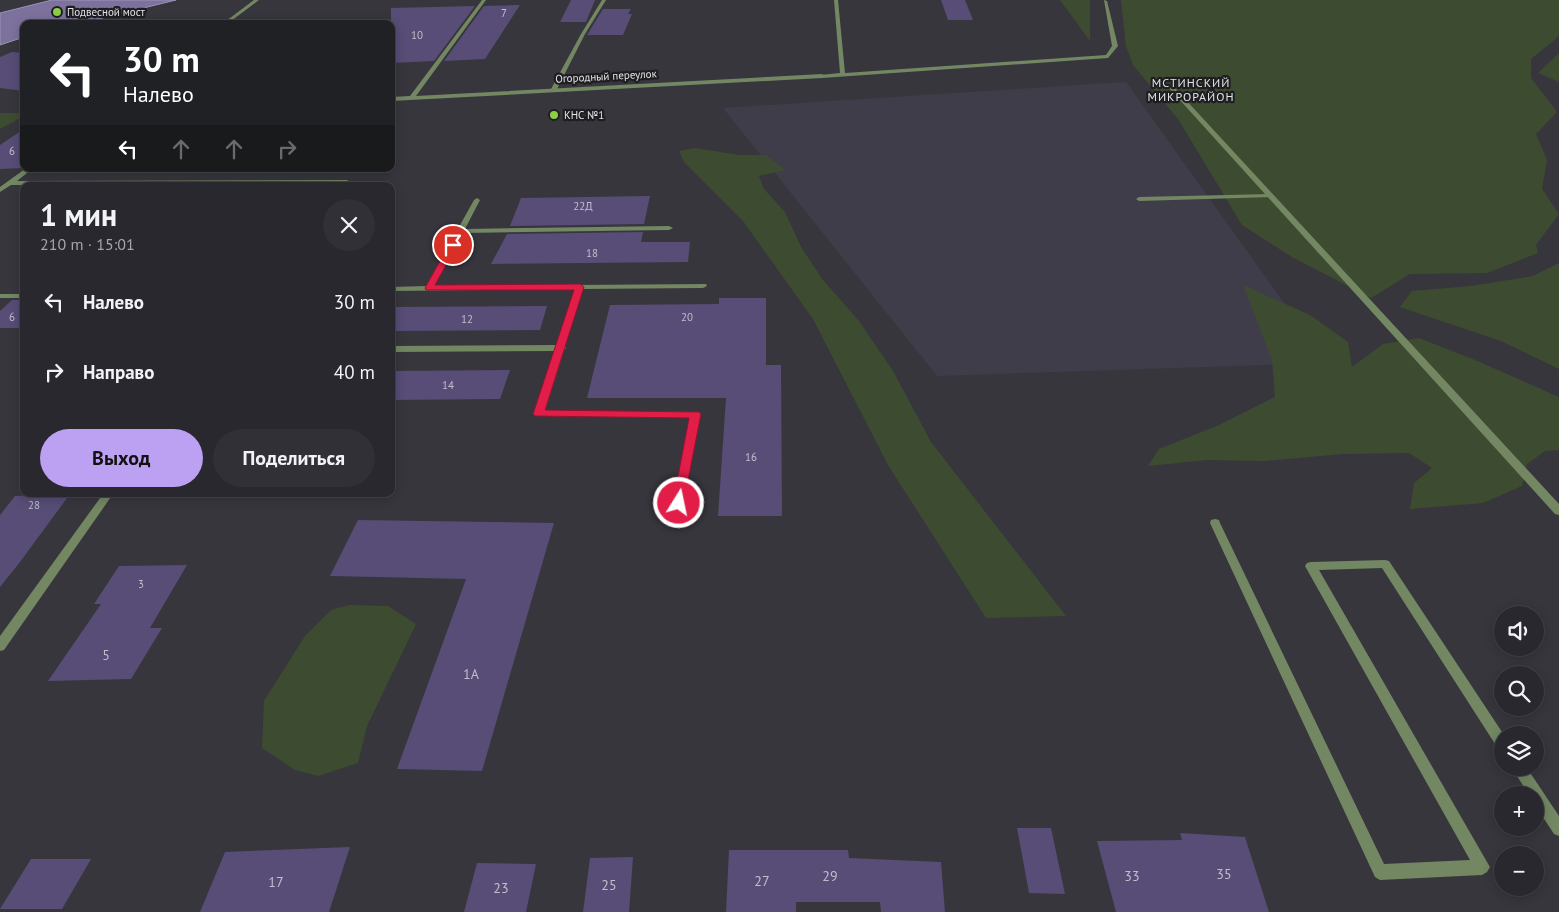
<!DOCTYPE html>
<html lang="ru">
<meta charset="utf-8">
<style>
:root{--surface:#29282e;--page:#313036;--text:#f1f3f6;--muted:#a5a6aa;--line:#45444a;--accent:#bca0f2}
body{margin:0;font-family:"PT Sans",sans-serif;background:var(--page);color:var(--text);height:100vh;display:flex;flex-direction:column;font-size:19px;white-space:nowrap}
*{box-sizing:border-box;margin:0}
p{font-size:16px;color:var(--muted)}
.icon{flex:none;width:28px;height:28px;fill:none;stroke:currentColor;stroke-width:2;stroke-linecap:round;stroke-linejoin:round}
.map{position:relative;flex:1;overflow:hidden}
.side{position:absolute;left:20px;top:182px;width:375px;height:315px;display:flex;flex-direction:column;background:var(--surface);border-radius:10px;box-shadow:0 2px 12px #0003,0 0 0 1px var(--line)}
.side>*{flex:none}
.top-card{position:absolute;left:20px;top:20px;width:375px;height:152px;border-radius:10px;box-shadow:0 2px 12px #0003,0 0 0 1px var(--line);background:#202124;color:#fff;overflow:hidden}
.buttons{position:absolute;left:1494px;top:606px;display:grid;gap:10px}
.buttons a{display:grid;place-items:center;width:50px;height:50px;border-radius:50%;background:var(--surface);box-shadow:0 2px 12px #0003,0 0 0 1px var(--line);font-size:25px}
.pin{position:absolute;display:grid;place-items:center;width:42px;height:42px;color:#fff;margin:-21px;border:2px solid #fff;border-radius:50%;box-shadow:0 1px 5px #0007}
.me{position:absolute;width:55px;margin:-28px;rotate:10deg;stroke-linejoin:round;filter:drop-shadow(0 0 4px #0008)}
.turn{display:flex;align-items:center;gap:18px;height:105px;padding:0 20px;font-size:22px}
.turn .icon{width:65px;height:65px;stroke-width:2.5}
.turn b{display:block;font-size:35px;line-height:42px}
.lanes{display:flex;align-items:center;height:48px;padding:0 20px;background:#0003;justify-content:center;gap:25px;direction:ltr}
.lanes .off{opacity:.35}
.round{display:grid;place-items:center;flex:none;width:52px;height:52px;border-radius:26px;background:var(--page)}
.overview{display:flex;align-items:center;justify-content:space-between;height:85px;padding:0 20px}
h1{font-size:30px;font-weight:700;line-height:38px}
.action{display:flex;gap:10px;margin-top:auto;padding:10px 20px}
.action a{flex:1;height:58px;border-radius:30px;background:var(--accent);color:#111;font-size:20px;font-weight:700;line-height:58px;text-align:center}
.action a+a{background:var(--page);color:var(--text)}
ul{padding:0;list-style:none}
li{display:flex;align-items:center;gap:15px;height:70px;padding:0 20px}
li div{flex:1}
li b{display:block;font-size:19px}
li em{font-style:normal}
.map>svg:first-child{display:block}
</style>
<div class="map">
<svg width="1559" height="912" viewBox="0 0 1559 912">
<rect width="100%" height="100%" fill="#37363d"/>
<path fill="#403d4b" d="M1126,82L1327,363L937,376L723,108Z"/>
<path fill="#3d4c30" d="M1060,0H1090V41Z
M1121,0H1559V36L1531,59V78L1557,112L1536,134L1547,160L1542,189L1559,214L1536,245L1538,253L1487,273L1410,274L1371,298L1292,257L1242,225L1178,119L1133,65L1126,46Z
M1559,53V82L1538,73Z
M0,113H24V116L0,129Z
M695,148L739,155H766L785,170L759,176L764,189L785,212L801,247L823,280L859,321L893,371L931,442L1066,616L986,618L888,465L813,319L743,221L684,162L679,151Z
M1559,263V369L1501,341L1400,307L1412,291L1471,286L1533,276Z
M1243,285L1310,315L1348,342L1352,367L1383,344L1419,338L1480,362L1559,397V450L1545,451L1527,464L1522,486L1483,503L1410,509L1414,483L1432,468L1409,453L1343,454L1264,461L1207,460L1148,466L1159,449L1219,425L1275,397L1272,360Z
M349,605L388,606L416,624L367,726L358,763L318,776L295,770L262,748L264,701L305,636L331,610Z"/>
<path fill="#7c729d" stroke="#9b94b4" d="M52,0H176L78,24H24V37L0,45V13Z"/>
<path fill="#574d76" d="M571,0H595L586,22H560Z
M941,0H965L973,20H948Z
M520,5L485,59L444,61L484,6Z
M475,6L434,61L391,63V8Z
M603,9H631L628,14H632L623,35H587Z
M12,52L24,53V91L0,88V57Z
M24,129V168L0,169V145Z
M650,196L644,224L510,226L521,198Z
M643,232L641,242H690L688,262L491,264L507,234Z
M719,298H766V365H781L782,516H718L726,398H587L610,305L719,304Z
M12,300H24V322L18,328H0V311Z
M547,306L540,330L391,331V307Z
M510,370L500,399L391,400V371Z
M70,494L20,562L0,587V515L15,496Z
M358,520L554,523L482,771L397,769L466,579L330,576Z
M187,565L150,628H162L131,679L48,681L101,604H94L119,566Z
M1017,828H1051L1065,894L1029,893Z
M1180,833L1245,837L1269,912H1116L1097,841L1182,840Z
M350,847L329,912H200L225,852Z
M729,850H848L849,858L941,862L945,912H881L880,902H796V912H726Z
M633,857L629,912H583L590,858Z
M31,859H91L62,909H0Z
M477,863L536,864L526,912H464Z"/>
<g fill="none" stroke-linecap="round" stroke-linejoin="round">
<path fill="#738763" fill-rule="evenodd" d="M602,0H606L585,34L557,89L552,90L551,89L581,34Z
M834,0H838L845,73L1106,55L1112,46L1104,0L1107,1L1118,46L1108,58L822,78L820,77V75L840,73Z
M1271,194L1274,196L1273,197L1139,201L1136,199L1139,197Z
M477,198L480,200L465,229L669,226L673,228L669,230L463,233L434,286L706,284L707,286L703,288L583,289L565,346L566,348L564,350L545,411L698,412L700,414L683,506H675L674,503L690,417L536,416L534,414L555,351L391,352V346L557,345L575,289L391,291V287L426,286L474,200Z
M1215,519L1219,520L1220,523L1384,864L1470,860L1305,566L1307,563L1311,562L1385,560L1389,561L1504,735H1502V749L1497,747L1382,568L1319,570L1487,862L1490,867L1487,872L1482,875L1380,880L1375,877L1210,523L1211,520Z
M1512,768H1527L1559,816V836L1554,834L1535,805V795H1529Z"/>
<path fill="#738763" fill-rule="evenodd" d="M254,0H259L227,24H222Z
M482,0H486L416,96L822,74L825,76L822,78L391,101V97L410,96Z
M1169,86H1173L1559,504V515L1555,514L1169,88Z
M25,169H32L17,181L347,180L350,182L347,184L11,185L0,192V187Z
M0,294H24V298H0Z
M103,494H113L4,650L0,651V636Z"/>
</g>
<path fill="#e11d48" stroke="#92132f" d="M453,242L457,245L435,285L580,284L584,287L545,410L699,412L701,414L683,506L679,507L673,503L689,418L535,416L533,414L574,290H426L425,288L449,245Z"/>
<g fill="#8cce45" stroke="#1e1e21" stroke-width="2">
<circle cx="57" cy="12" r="5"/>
<circle cx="554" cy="115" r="5"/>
</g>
<g text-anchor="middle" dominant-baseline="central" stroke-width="4.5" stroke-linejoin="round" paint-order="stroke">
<g font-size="11" fill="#e4e3e8" stroke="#1e1e21" text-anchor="start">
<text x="67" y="12">Подвесной мост</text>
<text x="564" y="115">КНС №1</text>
</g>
<g font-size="11" fill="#c1becc">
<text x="504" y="13">7</text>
<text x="417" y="35">10</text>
<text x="12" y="151">6</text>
<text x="583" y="206">22Д</text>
<text x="592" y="253">18</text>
<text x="12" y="317">6</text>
<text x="687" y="317">20</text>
<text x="467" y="319">12</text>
<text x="448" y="385">14</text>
<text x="751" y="457">16</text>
<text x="34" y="505">28</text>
<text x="141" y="584">3</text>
</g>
<g font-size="11" fill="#e4e3e8" stroke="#1e1e21">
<text transform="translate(606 76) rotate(-3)">Огородный переулок</text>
</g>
<g font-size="12" letter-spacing="1" fill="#e4e3e8" stroke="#1e1e21">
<text x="1191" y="82">МСТИНСКИЙ<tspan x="1191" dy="14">МИКРОРАЙОН</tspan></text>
</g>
<g font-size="14" fill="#c1becc">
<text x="106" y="655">5</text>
<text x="471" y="674">1А</text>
<text x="1224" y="874">35</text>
<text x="830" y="876">29</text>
<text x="1132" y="876">33</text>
<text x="762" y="881">27</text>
<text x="276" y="882">17</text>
<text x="609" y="885">25</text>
<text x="501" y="888">23</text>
</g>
</g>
</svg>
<div class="buttons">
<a><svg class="icon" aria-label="sound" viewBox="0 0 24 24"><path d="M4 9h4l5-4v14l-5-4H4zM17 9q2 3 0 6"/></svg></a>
<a><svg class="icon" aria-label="search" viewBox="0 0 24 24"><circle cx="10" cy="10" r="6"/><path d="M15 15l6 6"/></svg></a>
<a><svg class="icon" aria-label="layers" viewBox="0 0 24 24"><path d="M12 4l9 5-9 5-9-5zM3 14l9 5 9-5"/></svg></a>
<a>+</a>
<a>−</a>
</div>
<div class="pin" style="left:453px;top:245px;background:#d93025"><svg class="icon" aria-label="arrive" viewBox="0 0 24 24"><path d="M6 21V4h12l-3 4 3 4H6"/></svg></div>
<svg class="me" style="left:679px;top:503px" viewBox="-20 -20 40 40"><circle r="17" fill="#e11d48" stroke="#fff" stroke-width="3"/><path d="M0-11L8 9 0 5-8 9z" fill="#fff"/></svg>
<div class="top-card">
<div class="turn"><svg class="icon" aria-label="left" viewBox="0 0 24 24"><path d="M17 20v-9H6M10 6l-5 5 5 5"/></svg><div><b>30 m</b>Налево</div></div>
<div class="lanes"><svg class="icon" aria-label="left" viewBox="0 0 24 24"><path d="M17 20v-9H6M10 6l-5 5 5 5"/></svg><svg class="icon off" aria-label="ahead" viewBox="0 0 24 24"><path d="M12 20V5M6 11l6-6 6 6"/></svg><svg class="icon off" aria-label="ahead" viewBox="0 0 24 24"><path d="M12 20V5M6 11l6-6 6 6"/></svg><svg class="icon off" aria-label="right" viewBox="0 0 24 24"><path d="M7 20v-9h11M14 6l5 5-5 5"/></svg></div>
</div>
<section class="side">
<div class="overview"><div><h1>1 мин</h1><p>210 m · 15:01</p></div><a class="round"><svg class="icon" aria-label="close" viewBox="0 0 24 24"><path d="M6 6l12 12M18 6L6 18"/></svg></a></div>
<ul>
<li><svg class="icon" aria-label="left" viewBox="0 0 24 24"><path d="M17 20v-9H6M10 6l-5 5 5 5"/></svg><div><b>Налево</b></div><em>30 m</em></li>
<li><svg class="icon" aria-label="right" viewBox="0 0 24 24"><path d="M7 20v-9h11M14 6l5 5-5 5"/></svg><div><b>Направо</b></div><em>40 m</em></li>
</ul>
<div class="action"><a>Выход</a><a>Поделиться</a></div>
</section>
</div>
